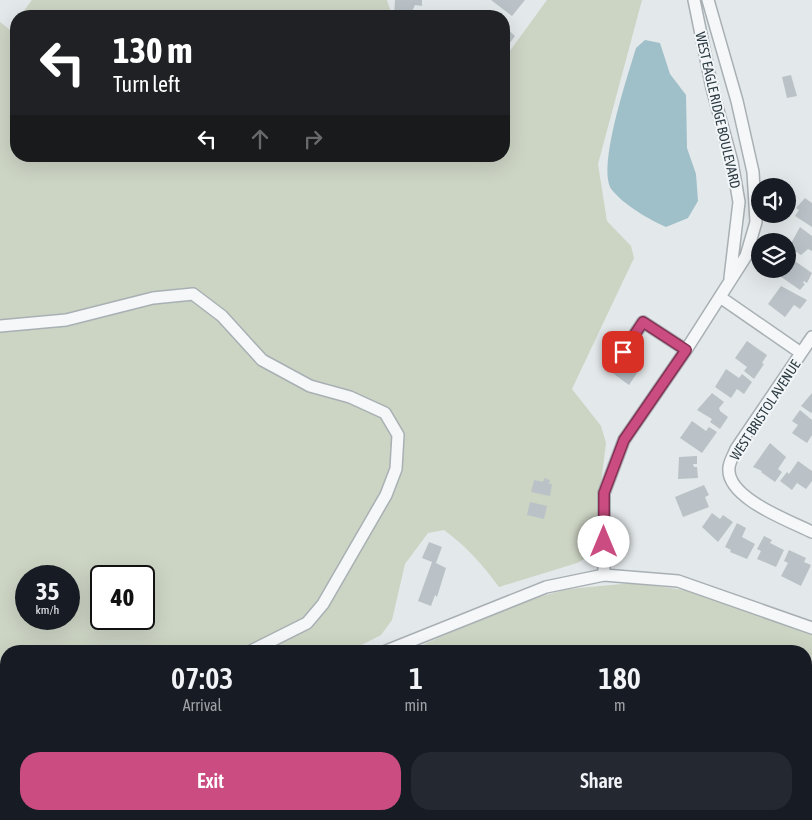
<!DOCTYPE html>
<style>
:root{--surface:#171b24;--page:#242831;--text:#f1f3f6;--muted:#9ea1a6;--accent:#cb4c81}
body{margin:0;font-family:"Asap Condensed",sans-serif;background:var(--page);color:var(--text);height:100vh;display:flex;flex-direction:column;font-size:19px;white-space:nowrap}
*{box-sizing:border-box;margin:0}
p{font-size:16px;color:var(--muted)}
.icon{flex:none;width:28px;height:28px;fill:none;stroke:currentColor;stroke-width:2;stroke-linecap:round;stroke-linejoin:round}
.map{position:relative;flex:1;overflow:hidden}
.side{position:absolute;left:0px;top:645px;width:812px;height:175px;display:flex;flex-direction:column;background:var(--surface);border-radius:20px 20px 0 0;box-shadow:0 5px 20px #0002}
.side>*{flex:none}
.banner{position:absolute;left:10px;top:10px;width:500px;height:152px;border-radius:20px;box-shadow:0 5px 20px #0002;background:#202124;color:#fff;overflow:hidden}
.buttons{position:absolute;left:751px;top:178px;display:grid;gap:10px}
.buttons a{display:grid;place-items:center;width:45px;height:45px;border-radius:50%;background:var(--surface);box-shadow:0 5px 20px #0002;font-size:25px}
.speed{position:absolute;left:15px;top:565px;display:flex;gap:10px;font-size:25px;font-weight:700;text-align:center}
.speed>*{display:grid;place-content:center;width:65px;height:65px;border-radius:50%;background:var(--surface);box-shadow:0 5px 20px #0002;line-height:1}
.speed small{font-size:12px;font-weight:400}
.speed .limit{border:2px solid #111;border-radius:8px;background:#fff;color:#111}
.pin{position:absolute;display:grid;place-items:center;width:42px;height:42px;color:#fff;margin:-21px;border-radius:10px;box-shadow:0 2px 8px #0006}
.me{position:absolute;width:55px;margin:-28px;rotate:0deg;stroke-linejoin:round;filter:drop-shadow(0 0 4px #0008)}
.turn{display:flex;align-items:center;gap:18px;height:105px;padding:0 20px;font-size:22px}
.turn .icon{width:65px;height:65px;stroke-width:2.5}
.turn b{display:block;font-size:35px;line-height:42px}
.lanes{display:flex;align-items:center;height:48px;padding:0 20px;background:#0003;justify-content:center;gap:25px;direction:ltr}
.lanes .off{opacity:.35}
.eta{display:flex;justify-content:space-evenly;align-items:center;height:85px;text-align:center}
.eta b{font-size:30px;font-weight:600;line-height:35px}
.action{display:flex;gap:10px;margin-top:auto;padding:10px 20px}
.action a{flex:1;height:58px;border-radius:20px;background:var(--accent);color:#fff;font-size:20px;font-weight:600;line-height:58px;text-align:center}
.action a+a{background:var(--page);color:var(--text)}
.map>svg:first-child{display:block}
</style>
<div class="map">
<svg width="812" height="820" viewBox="0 0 812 820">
<rect width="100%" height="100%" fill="#e3e8ea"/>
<path fill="#ccd4c4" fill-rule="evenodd" d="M32,0H387L392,16H20Z
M547,0H642L598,164L607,221L631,246L634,258L572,389L601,426L606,443L593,547L588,557L577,563L499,587C483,565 466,546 444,530L428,533L405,564L392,620L381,635L350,651H6V720L0,718V22L10,30L16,22V156H504V59ZM26,576H69V619H26ZM101,576H144V619H101Z
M633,583L692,591L812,634V789H806V651H409L517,603L568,589Z"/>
<path fill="#9fbfc9" d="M645,40L660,43L670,74L686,95L687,148L696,174L698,201L688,218L666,227C650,220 624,205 612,190C596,169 628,75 636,48Z"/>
<path fill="#bac2c7" d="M395,0H422V6L415,5L410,16H394Z
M491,0H525L512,16Z
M504,26L515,36L504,51Z
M791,75L797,96L787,98L782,77Z
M805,198L812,203V227L795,216L799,210L796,208Z
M800,227L812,236V251L808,249L801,255L789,247Z
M792,259L812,273L807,283L804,281L803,283L805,284L800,290L777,274L780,269H788Z
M781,286L807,300L800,309L794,305L785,317L768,304Z
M747,341L767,355L762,363L764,364L754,379L744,371L747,367L735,358Z
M616,347L641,367L629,385L603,366Z
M726,369L739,378L742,374L752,382L744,394L737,389L731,398L715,387Z
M712,393L724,402L719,408L720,411L728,417L720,429L710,422L712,419L697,410Z
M812,393V412L811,413L801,406Z
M800,410L812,420V435L807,443L792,433L798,425L792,421Z
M692,421L706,431L709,427L717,432L702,453L680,438Z
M770,443L786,457L778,469L782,472L775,482L761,472L762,471L753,467Z
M697,456V464H693L694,467H697L698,478L678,479L679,457Z
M798,461L812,471V481L806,489L797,483L792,490L780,481L787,472L789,474Z
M544,478L550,480L549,484H552L550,496L531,492L534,480L543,482Z
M704,485L709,495L705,497L709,507L683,517L675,497Z
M530,502L547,506L544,519L527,515Z
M712,513L720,519L723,515L733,522L718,542L702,527Z
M737,523L746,528L742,537L755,544L747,559L730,552L731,550L725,547Z
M764,536L772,540L770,543L784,550L776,567L757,559L761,551L757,549Z
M429,542L442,547L436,563L446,568L437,597L435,595L431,606L418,601L432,562L422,558Z
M789,550L806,558L804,562L811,565L801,586L781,576L788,563L784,561Z"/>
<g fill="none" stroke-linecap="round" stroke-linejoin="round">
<defs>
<path id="minor" d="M694,0L712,88L732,162L739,202L730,278
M720,297L801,353
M0,326L66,320L153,298L193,294L222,316L262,360L310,386L350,397L385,413L398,435L396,469L386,495L323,604L307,623L251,651
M812,337L736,449C734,455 729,462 729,468C726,498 790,521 812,532
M623,352L643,322L686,350
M604,575V493L624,440L686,350L746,256L756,222L753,172L737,101L708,0
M386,651L546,587L604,575L678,581L812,628"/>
<path id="highway" d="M0,741L6,742
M0,773L6,774
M806,801H812
M239,814L289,820"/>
</defs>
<use href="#minor" stroke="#a8b0b4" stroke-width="14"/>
<use href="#highway" stroke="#8a99a1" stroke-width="19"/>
<use href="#minor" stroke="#f5f7f9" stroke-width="11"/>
<use href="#highway" stroke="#fff" stroke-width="16"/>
</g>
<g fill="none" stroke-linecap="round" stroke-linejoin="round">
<defs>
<path id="route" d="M604,542V493L624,440L686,350L643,322L623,352"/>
</defs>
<use href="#route" stroke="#843154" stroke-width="12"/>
<use href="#route" stroke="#cb4c81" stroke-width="9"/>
</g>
<g text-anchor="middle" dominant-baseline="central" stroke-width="4" stroke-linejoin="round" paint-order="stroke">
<g font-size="14" fill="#2b3a42" stroke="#f2f6f8">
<text transform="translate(718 110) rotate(77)">WEST EAGLE RIDGE BOULEVARD</text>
<text transform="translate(765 410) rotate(-57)">WEST BRISTOL AVENUE</text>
</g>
</g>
</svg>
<div class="buttons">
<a><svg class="icon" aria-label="sound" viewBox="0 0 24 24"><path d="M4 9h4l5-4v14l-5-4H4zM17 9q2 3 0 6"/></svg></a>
<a><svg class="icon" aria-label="layers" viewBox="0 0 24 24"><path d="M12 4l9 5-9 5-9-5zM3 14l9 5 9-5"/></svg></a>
</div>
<div class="speed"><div>35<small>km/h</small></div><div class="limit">40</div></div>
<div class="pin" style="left:623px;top:352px;background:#d93025"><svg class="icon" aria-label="arrive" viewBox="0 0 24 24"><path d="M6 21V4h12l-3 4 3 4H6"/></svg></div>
<svg class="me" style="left:604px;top:542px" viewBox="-20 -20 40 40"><circle r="19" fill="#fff"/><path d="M0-13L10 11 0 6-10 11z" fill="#cb4c81"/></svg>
<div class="banner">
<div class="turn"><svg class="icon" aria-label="left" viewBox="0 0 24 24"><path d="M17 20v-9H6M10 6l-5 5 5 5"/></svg><div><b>130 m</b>Turn left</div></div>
<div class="lanes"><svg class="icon" aria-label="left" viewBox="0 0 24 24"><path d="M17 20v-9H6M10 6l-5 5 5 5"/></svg><svg class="icon off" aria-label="ahead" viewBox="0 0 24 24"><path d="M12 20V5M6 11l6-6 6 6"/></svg><svg class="icon off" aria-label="right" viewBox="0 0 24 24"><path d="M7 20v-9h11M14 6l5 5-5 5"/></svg></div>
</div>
<section class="side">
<div class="eta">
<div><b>07:03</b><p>Arrival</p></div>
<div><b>1</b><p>min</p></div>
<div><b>180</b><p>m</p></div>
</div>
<div class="action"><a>Exit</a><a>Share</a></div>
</section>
</div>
